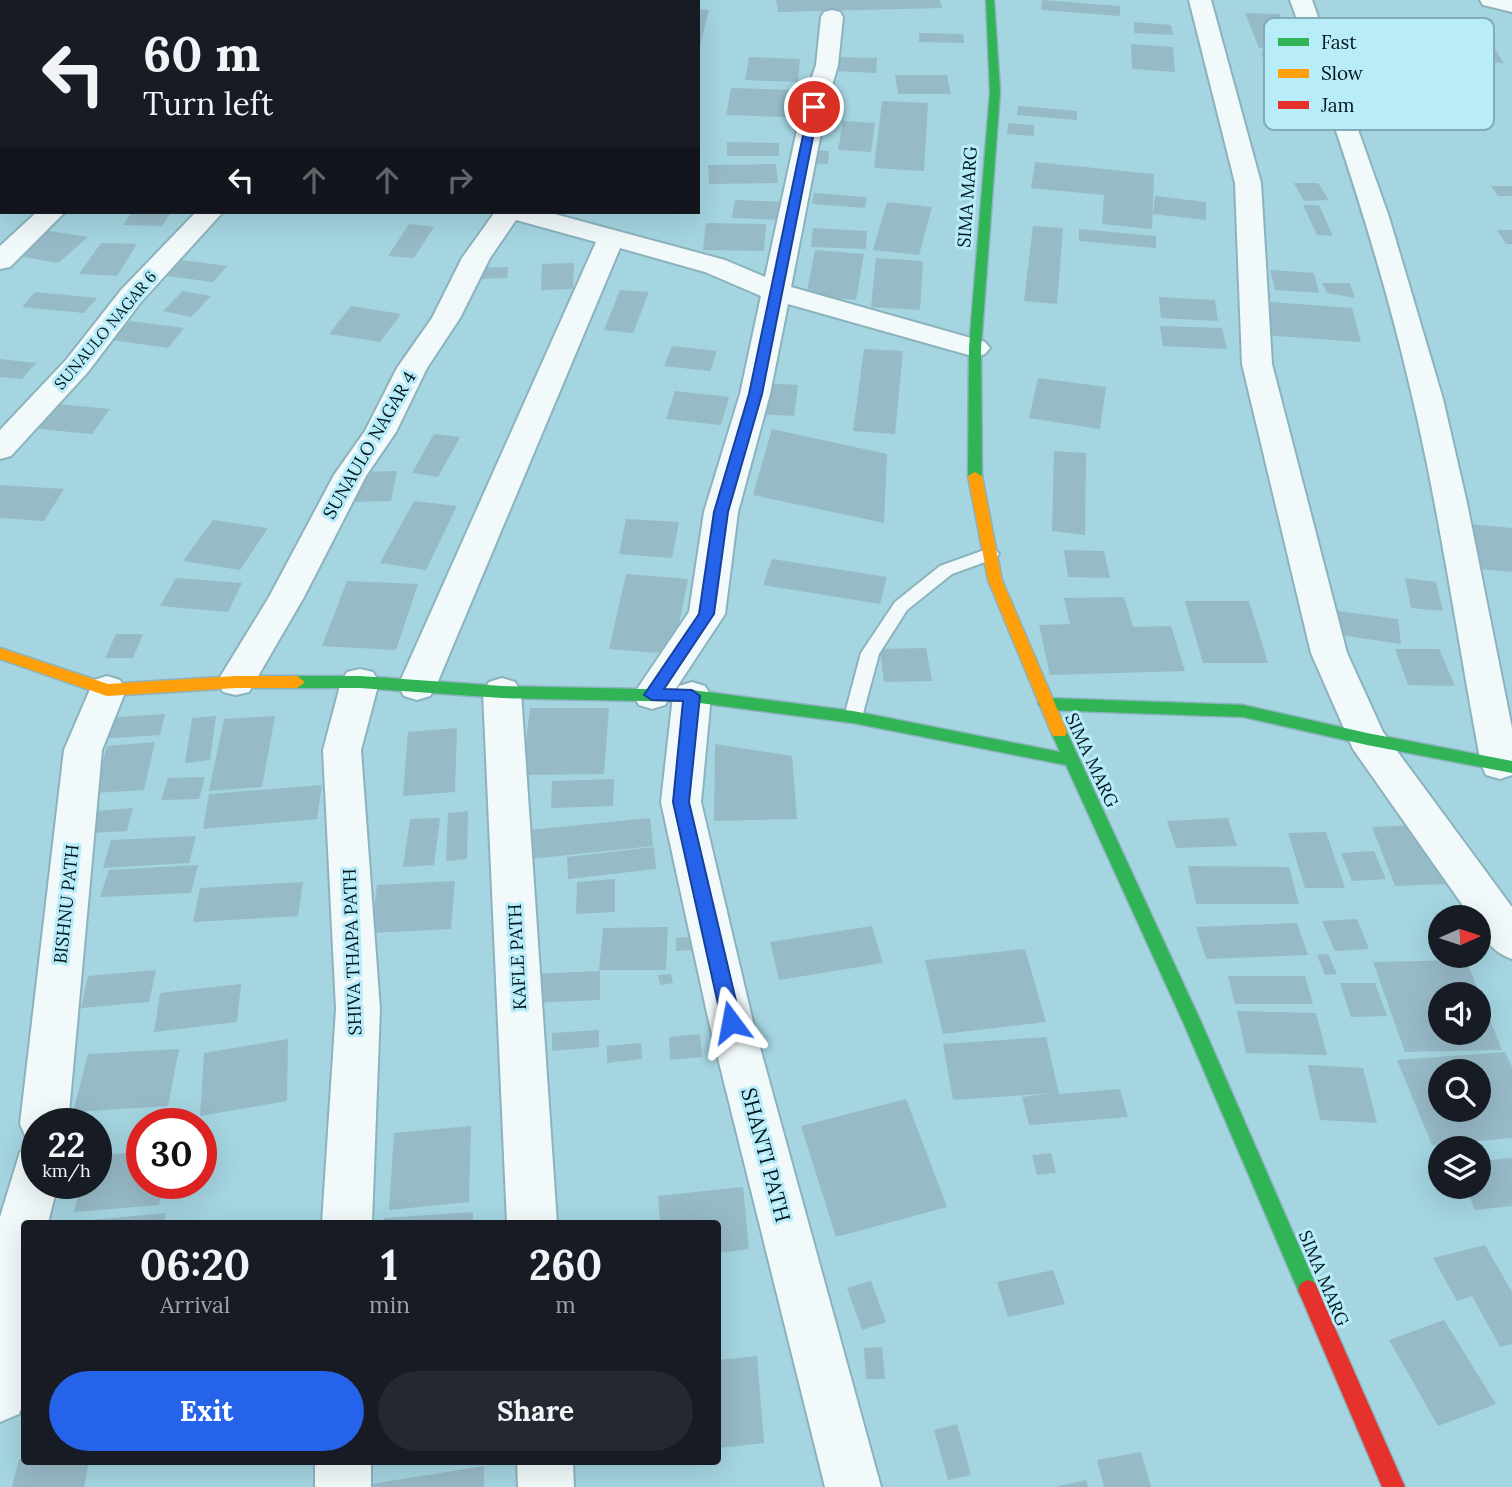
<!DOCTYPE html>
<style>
:root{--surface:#171b24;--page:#242831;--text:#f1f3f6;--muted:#9ea1a6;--accent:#2563eb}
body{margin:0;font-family:Lora,serif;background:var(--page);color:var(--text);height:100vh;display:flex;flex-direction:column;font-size:26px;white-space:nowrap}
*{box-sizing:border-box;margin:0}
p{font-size:23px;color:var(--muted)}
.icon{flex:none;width:38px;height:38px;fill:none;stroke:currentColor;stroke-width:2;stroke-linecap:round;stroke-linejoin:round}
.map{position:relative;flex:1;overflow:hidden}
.side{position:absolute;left:21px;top:1220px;width:700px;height:245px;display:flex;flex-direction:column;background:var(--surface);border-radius:7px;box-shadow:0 7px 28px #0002}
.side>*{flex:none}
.top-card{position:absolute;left:0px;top:0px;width:700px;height:214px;box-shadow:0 7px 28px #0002;background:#171b24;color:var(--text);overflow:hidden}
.needle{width:46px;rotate:87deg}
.fabs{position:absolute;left:1428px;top:905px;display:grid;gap:14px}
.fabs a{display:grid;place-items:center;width:63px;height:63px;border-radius:50%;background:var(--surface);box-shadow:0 7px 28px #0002;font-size:35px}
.speed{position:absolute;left:21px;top:1108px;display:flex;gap:14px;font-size:35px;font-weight:700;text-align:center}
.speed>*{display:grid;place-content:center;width:91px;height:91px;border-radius:50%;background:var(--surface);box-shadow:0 7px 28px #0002;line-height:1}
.speed small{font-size:18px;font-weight:400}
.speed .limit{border:10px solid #d22;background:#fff;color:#111}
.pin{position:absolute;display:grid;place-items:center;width:60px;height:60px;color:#fff;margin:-30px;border:4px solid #fff;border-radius:50%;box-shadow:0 2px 7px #0007}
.me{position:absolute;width:77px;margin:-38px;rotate:347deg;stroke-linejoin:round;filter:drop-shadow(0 0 5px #0008)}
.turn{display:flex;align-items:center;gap:24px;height:147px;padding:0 28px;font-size:32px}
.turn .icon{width:91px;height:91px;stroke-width:2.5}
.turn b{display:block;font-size:49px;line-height:60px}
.lanes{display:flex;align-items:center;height:66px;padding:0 28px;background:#0003;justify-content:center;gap:35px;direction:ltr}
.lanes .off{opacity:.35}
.eta{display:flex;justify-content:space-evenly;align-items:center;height:119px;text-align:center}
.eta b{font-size:42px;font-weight:800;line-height:49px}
.button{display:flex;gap:14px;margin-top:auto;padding:14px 28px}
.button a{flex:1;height:80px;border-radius:42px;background:var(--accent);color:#fff;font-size:28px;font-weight:800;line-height:80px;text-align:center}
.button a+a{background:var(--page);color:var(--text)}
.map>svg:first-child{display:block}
</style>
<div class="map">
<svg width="1512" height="1487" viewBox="0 0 1512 1487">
<rect width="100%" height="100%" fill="#a4d5e1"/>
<path fill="#97bac7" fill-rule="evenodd" d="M776,0H940L942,8L778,12Z
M1042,0L1120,6V16L1041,10Z
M698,9L709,10L699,50L698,49Z
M1245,13L1280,14L1295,49L1259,48Z
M1134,22L1171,25L1173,35L1134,33Z
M919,33L963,34L964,43L919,42Z
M1131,44L1173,47L1175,72L1132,69Z
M1480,49H1495L1504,63L1488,62Z
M1261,53L1284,54L1293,76L1269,75Z
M749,57L800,59L798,82L745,80Z
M836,57L877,58L876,73L835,71Z
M895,75H947L951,94H898Z
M731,88L790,90L787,117L726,115Z
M882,101L928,103L924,171L874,168Z
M1279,105L1310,106L1320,130L1288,129Z
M1018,106L1077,111V120L1017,115Z
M843,121L875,123L871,152L838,150Z
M1008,123L1034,125V136L1007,134Z
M727,142L779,143V156H727Z
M809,150L829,151L828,164L807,163Z
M1035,162L1154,174L1152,229L1102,224L1104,195L1031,188Z
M776,164L778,183L709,184L708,165Z
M1294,183H1318L1329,200L1304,201Z
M1491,186H1512V196H1498Z
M814,193L867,197L865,208L812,204Z
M1155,196L1206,202V220L1153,214Z
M735,200L786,202L783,220L732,218Z
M887,202L932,207L919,255L873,250Z
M1303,205H1319L1333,236L1317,235Z
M132,212H171L162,226L123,225Z
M706,223L766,224L764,251L703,250Z
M409,224L434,227L414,258L388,256Z
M1033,226L1063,228L1057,304L1024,301Z
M813,228L867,231L866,249L811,247Z
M1079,229L1156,236V248L1079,241Z
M44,230L88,237L58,263L13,255Z
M1497,230H1512V244H1506Z
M101,243L137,244L117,276L79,274Z
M815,250L864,254L856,300L806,296Z
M876,258L923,261L920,310L871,307Z
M182,260L227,266L213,282L167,276Z
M574,263L573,289L541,290L542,264Z
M508,267L507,278L474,279L476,268Z
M1270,270L1314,273L1319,293L1275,290Z
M1322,283H1350L1355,298L1327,293Z
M620,290L649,292L633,333L604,330Z
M183,291L211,296L191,317L163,311Z
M35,292L97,298L84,313L22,307Z
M1159,297L1215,300L1218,321L1161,318Z
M1258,301L1352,308L1361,342L1264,335Z
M351,306L401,314L380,342L329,334Z
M130,321L184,328L168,348L112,340Z
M1160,326L1222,328L1227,349L1163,346Z
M672,346L717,351L710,371L664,366Z
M864,349L903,351L895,434L853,431Z
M0,359L36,363L22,379L0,377Z
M1038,378L1106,387L1100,429L1029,418Z
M763,383L798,385L794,416L759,414Z
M675,391L729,397L721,425L666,419Z
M58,404L110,409L92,434L39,429Z
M772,429L887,454L884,523L753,495Z
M434,434L460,437L438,477L412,473Z
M1054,451L1086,453L1085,535L1052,531Z
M397,471L391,501L350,502L357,472Z
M0,485L64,489L44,521L0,518Z
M414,501L457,506L426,570L380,563Z
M626,519L679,522L672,558L619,554Z
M213,520L268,528L240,570L183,561Z
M1470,524L1512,528V572L1481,569Z
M1064,550L1104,551L1110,578L1068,577Z
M772,559L887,577L880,604L763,585Z
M626,574L688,579L673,654L609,649Z
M176,578L242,583L228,612L160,606Z
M1405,578L1436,582L1443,611L1411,608Z
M347,581L418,584L396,650L322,646Z
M1124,597L1133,627L1171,626L1185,671L1050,675L1039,625L1070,624L1064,598Z
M1185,601H1249L1268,663H1203Z
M1338,611L1398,619L1401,644L1340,635Z
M116,634H143L133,658H105Z
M926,648L932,681L884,682L880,649Z
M1395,649H1439L1455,686L1408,685Z
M530,708H609L604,774L522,775Z
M165,714L160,735L100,739L106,718Z
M216,716L210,760L185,763L192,718Z
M275,716L262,787L209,791L224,719Z
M457,728L455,792L403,796L408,732Z
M155,742L144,790L95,793L107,746Z
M715,744L792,756L797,819L714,821Z
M205,777L199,799L161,800L168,778Z
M614,779L613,806L551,808L552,781Z
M322,785L317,819L203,829L209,794Z
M133,808L127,831L90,833L96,811Z
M468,811L467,859L446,861L448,813Z
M440,818L434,865L403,867L410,819Z
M650,818L653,846L521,860L520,831Z
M1228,818L1237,846L1176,848L1167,821Z
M1421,825L1446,884L1395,886L1372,827Z
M1326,832L1345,888H1305L1288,833Z
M196,836L189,863L103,868L111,840Z
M654,847L656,869L568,879L567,857Z
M1374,851L1386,879L1352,881L1341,853Z
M198,865L191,893L100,897L109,870Z
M1188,866L1289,867L1299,904H1196Z
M615,879V912L576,914L577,882Z
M455,881L451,929L371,933L377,885Z
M303,882L298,916L193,922L200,888Z
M1357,919L1369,949L1335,951L1322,921Z
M1297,923L1308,955L1206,959L1196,927Z
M872,926L883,963L779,980L770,942Z
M668,927L666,970H599L603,928Z
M691,937V950L676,951V938Z
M1025,949L1046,1022L943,1034L925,960Z
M1328,954L1337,974L1325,975L1317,955Z
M1466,960L1502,1050L1405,1052L1373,962ZM1440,994H1479V1032H1440Z
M156,970L149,1002L81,1008L88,976Z
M600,971V1000L530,1003L532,974Z
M671,974L673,983L660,985L658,975Z
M1228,976H1305L1313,1004H1235Z
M1340,983H1375L1387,1016L1351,1017Z
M241,984L237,1022L154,1032L160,993Z
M1237,1011L1316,1013L1327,1055L1246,1053Z
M599,1030V1047L552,1051V1033Z
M700,1034L702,1057L670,1060L669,1037Z
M1046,1037L1059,1094L1120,1089L1128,1117L1029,1125L1022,1097L1055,1093L953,1100L943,1044Z
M288,1039L287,1101L200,1116L204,1053Z
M641,1043L642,1059L607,1063V1046Z
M179,1049L168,1106L73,1112L88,1054Z
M1505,1052L1512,1067V1138L1432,1145L1397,1060ZM1440,1071H1479V1110H1440Z
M1308,1065L1363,1068L1377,1123L1320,1120Z
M906,1099L947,1207L836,1237L801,1126Z
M471,1126L469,1202L389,1210L394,1133Z
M142,1152V1183H164L159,1205L74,1212L81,1183H96V1155Z
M1051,1153L1056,1173L1037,1175L1032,1155Z
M1512,1158V1206L1475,1210L1465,1186H1479V1161Z
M743,1187L749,1249L718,1253V1223H660L658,1196Z
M473,1212V1223H383L384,1218Z
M166,1213L164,1223H81V1221Z
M1485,1245L1512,1292V1344L1500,1347L1472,1296L1457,1301L1433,1258Z
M1053,1270L1065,1304L1008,1317L997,1282Z
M871,1281L886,1322L862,1330L847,1288Z
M1444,1320L1496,1404L1438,1426L1389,1340Z
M882,1347L885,1379H866L864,1348Z
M757,1356L764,1443L718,1448V1360Z
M957,1424L971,1475L948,1480L934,1430Z
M1141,1452L1151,1487H1104L1097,1460Z
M19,1459L89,1461L84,1487H12Z
M484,1466V1487H365V1485Z
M1086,1480L1088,1487H1059V1486Z"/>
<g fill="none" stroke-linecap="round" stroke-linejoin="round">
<defs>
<path id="lane" d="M990,548L996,550L999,554L996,558L952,574L907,610L879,654L862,717L860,722H846L844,717L861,653L895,602L940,566Z"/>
<path id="street" d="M272,0H294L271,2Z
M479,0H501L478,2Z
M636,0H658L635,2Z
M1189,0H1211L1261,183L1272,364L1347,653L1383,732L1512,907V959C1494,953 1479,937 1479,917H1471L1353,749L1311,653L1242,364L1235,183Z
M1290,0H1312L1389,217L1443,399L1467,503L1512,728V775L1500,779L1486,775L1481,764C1458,643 1441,520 1413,400C1382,264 1338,131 1290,0Z
M1480,0H1512V12L1483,5Z
M832,10L840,12L843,17L838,65L826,107L791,287L985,342L990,348L985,354L975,357L965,354L788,304L770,394L738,512L725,614L665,705L652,709L639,705L633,695L689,612L704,512L740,394L761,296L705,272L620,248L436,686L430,696L417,700L404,696L398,686L596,242L516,220L490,258L460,318L427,368L396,432L366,476L304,597L249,692L236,695L223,692L217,682L269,597L334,475L365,431L397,368L432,318L462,258L495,212H547L725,260L765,277L802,107L816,65L821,17L824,12Z
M0,124H2V138H0Z
M37,212H65L10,267L0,269V246Z
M196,212H223L141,302L88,372L11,456L0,459V430L66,360L121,290Z
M360,669L373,672L379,682L361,750L380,1009L372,1223H322L336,1009L323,750L341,682L347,672Z
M107,676L120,680L126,690L102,750L68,1124H37V1143L27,1140L20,1124L64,750L94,680Z
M502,678L515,682L521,692L557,1223H507L483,692L489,682Z
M692,682L705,686L711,696L701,802L753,1022L881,1487H825L709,1022L661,802L673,696L679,686Z
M37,1145V1183H58L48,1223H24V1401L19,1414L0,1422V1217L20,1152Z
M315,1461H371V1487H315Z
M517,1461H573L574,1487H518Z"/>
<path id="fast" d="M986,0H994L1000,92L981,348L982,476L975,480L968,476L969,348L990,92Z
M297,676H360L502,686L692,690L853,711L1060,752L1051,732L1053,728H1065L1202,1024L1318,1290L1315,1297L1308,1300L1301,1297L1184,1024L1066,765L853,723L692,702L502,698L360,688H297L289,682Z
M1046,698L1243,705L1367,733L1512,761V773L1367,745L1243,717L1046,710L1038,704Z"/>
<path id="slow" d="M975,472L982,476L1002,580L1067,732L1065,736H1053L1051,732L988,580L968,476Z
M0,648L108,684L236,676H297L305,682L297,688H236L107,696L0,659Z"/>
<path id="jam" d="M1308,1280L1315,1283L1405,1487H1382L1298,1290L1301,1283Z"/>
</defs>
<use href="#lane" stroke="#8cb3bd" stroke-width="4"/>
<use href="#street" stroke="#8cb3bd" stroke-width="4"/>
<use href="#fast" stroke="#8cb3bd" stroke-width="3"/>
<use href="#slow" stroke="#8cb3bd" stroke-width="3"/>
<use href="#jam" stroke="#8cb3bd" stroke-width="3"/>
<use href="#lane" fill="#f1f9fa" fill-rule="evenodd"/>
<use href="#street" fill="#f1f9fa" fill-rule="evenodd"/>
<use href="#fast" fill="#30b455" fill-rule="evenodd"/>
<use href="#slow" fill="#ff9f0a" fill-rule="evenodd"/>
<use href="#jam" fill="#e5322d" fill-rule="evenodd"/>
</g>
<path fill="#2563eb" stroke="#184099" stroke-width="2" d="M814,104L819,107L762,394L728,512L714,614L664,689L692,690L700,696L689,802L741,1022L738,1027L731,1030L725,1027L722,1022L673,802L683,701L652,700L644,695L699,614L714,512L749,394L809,107Z"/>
<g text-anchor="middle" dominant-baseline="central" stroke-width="6" stroke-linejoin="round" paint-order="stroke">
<g font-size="16" fill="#00171e" stroke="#b9ecf9">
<text transform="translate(105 330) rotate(-50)">SUNAULO NAGAR 6</text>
</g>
<g font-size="18" fill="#00171e" stroke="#b9ecf9">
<text transform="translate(967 197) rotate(-86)">SIMA MARG</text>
<text transform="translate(369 445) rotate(-60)">SUNAULO NAGAR 4</text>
<text transform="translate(1092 760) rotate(65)">SIMA MARG</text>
<text transform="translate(66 904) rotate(-84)">BISHNU PATH</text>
<text transform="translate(352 952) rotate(-92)">SHIVA THAPA PATH</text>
<text transform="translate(517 957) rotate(-93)">KAFLE PATH</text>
<text transform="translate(1324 1278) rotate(67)">SIMA MARG</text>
</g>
<g font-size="21" fill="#00171e" stroke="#b9ecf9">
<text transform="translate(766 1155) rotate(75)">SHANTI PATH</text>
</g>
</g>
<rect x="1264" y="18" width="230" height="112" rx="10" fill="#b9ecf9" stroke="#82acb7" stroke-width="2"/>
<rect x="1278" y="38" width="31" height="8" fill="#30b455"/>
<rect x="1278" y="69" width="31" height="9" fill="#ff9f0a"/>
<rect x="1278" y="101" width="31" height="8" fill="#e5322d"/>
<g font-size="19" fill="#00171e">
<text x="1321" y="49">Fast</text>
<text x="1321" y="80">Slow</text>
<text x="1321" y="112">Jam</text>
</g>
</svg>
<div class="fabs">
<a><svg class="needle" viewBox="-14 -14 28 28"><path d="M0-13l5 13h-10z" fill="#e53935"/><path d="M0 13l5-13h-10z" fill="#9ea1a6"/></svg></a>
<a><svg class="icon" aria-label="sound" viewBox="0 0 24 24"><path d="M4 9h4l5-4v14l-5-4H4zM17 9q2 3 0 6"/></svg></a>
<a><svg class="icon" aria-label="search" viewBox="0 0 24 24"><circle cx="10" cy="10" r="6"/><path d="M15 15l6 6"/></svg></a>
<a><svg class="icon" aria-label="layers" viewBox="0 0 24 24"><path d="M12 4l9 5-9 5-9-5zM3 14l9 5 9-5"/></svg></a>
</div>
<div class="speed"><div>22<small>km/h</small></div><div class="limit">30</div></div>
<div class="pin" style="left:814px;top:107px;background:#d93025"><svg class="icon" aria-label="arrive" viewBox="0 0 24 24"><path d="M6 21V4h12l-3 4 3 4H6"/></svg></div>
<svg class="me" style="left:731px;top:1022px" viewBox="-20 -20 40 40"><path d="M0-17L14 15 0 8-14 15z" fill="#2563eb" stroke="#fff" stroke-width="4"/></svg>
<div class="top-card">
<div class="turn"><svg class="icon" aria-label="left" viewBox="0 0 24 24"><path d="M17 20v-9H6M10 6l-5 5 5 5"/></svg><div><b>60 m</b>Turn left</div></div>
<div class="lanes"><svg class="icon" aria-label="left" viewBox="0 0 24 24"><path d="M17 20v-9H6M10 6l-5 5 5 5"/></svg><svg class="icon off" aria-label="ahead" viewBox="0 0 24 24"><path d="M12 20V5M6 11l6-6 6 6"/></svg><svg class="icon off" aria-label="ahead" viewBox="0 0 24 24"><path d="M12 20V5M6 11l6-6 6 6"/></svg><svg class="icon off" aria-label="right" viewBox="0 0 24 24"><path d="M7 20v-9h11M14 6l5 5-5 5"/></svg></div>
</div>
<section class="side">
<div class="eta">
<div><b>06:20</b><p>Arrival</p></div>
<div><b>1</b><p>min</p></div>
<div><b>260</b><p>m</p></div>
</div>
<div class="button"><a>Exit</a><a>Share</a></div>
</section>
</div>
